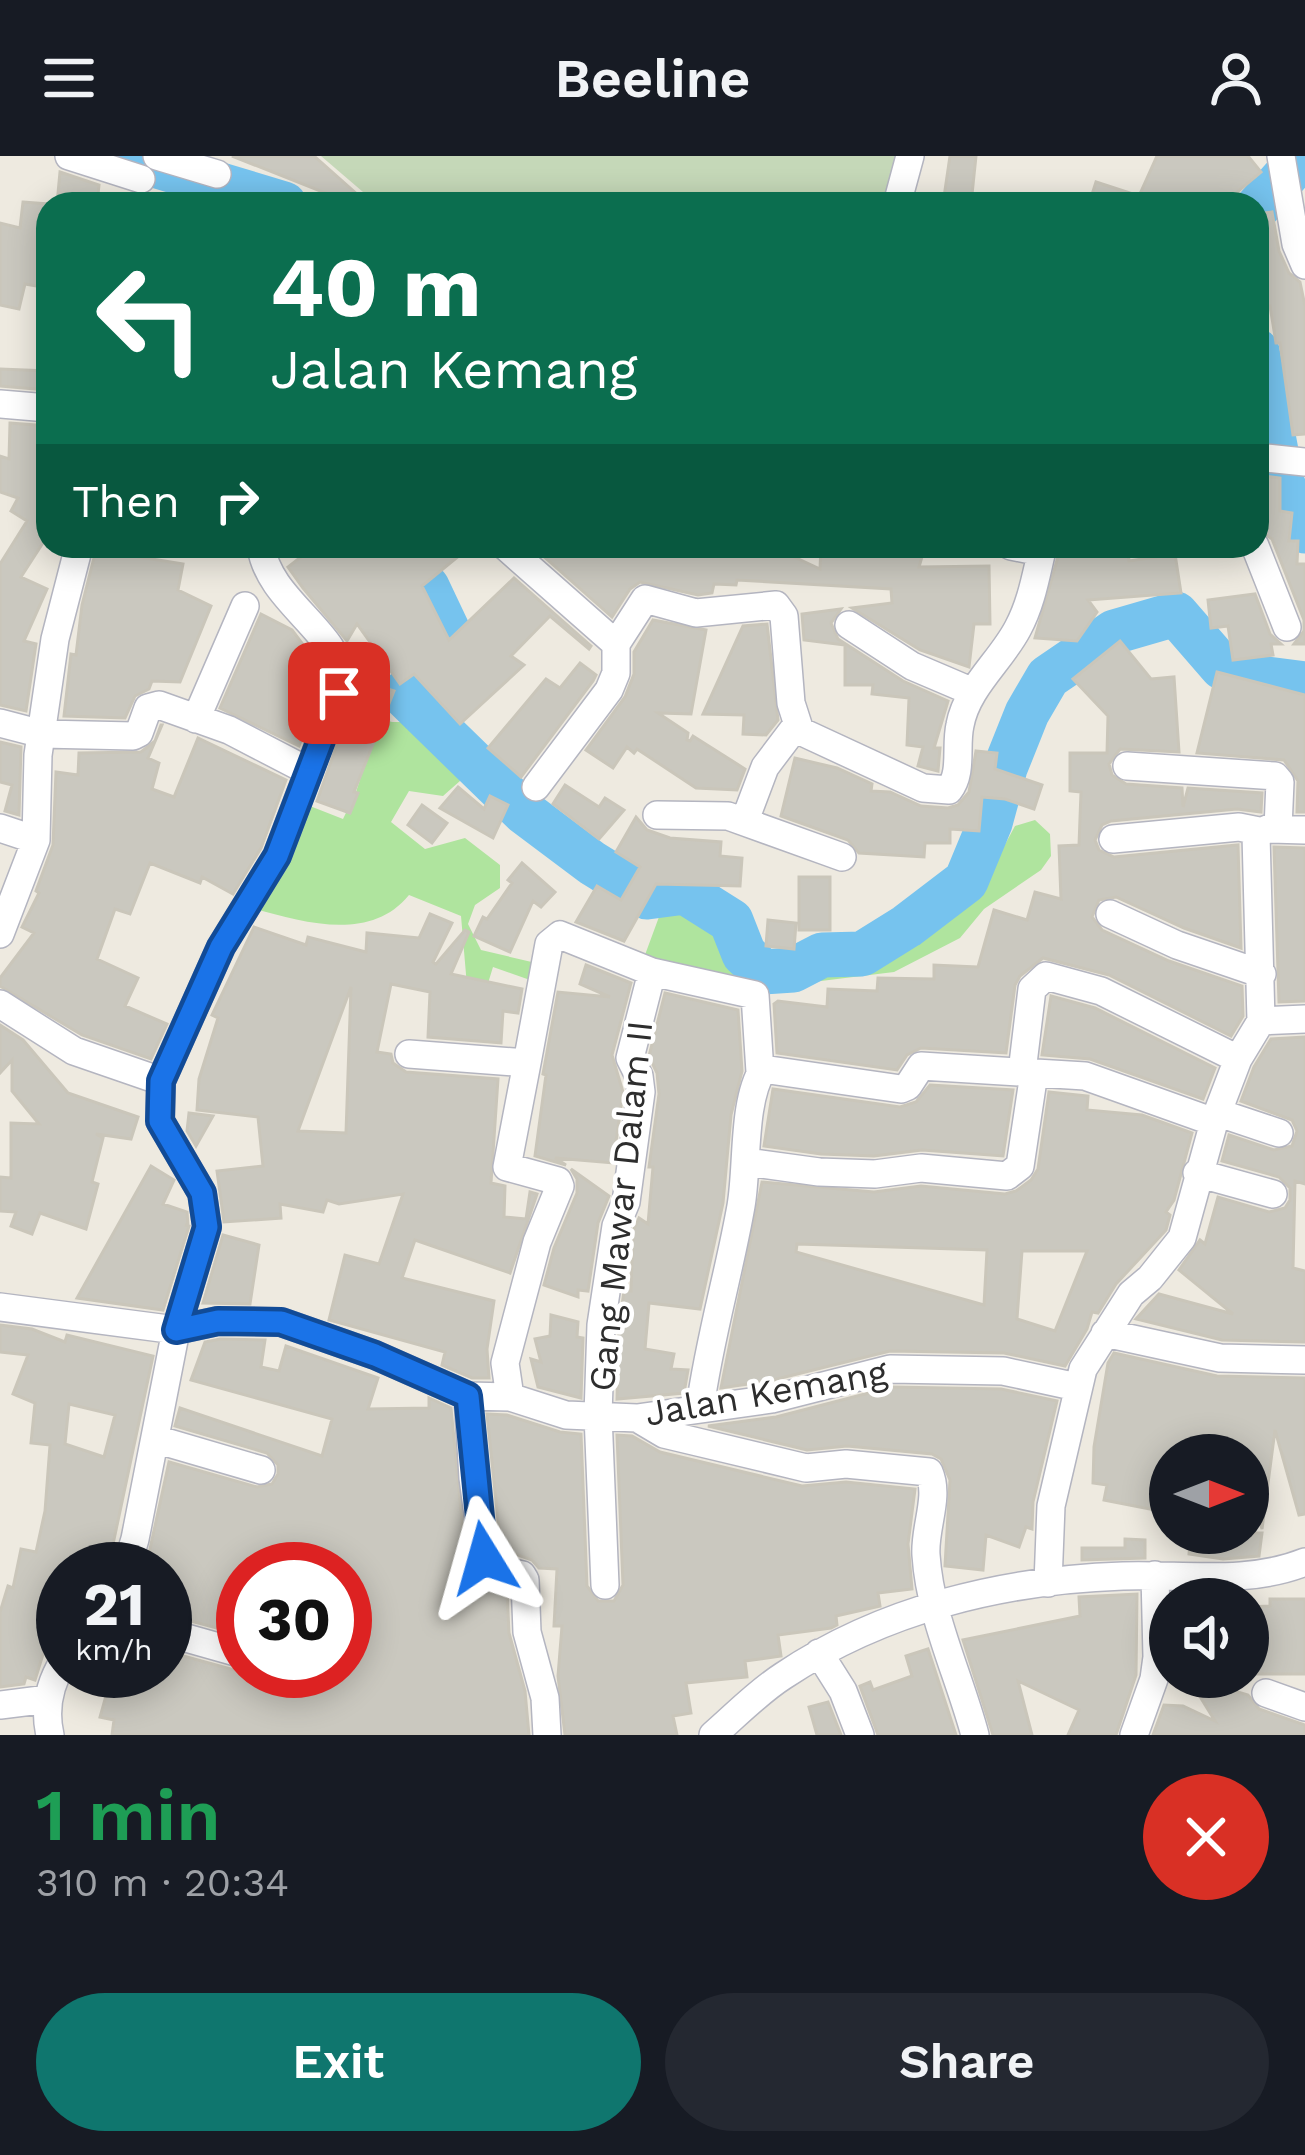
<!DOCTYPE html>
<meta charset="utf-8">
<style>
:root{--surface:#171b24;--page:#242831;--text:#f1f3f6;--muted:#9ea1a6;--accent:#0f766e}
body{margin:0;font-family:"Work Sans",sans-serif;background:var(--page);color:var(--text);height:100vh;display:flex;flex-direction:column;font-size:45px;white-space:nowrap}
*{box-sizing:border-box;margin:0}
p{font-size:39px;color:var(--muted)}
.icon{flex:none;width:66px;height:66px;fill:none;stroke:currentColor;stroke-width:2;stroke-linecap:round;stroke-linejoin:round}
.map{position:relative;height:1579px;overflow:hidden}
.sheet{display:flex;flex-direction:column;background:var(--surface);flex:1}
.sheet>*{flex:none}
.top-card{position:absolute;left:36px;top:36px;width:1233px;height:366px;border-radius:36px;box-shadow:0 6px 30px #0003;background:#0b6e4f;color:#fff;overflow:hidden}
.needle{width:78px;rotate:90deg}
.buttons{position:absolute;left:1149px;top:1278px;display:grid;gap:24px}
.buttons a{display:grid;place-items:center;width:120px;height:120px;border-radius:50%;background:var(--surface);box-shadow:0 6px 30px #0003;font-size:60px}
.speed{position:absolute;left:36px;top:1386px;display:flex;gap:24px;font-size:60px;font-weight:700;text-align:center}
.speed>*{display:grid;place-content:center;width:156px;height:156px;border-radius:50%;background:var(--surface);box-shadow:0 6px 30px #0003;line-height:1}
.speed small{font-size:30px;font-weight:400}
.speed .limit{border:18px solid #d22;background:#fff;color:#111}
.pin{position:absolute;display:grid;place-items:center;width:102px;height:102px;color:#fff;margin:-51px;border-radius:24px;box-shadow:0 6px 18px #0006}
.me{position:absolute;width:132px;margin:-66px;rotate:352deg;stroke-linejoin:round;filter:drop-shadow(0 0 9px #0008)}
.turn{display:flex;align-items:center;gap:42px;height:252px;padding:0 36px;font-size:54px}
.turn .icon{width:156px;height:156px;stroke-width:2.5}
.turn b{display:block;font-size:84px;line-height:102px}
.then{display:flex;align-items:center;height:114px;padding:0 36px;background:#0003;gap:24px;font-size:45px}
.round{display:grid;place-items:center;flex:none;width:126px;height:126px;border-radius:63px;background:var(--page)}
.head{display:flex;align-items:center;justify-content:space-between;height:204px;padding:0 36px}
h1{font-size:72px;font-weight:600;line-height:90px;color:#1e9e55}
.primary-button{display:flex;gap:24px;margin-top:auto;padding:24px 36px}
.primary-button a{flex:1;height:138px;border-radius:72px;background:var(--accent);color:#fff;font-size:48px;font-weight:600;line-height:138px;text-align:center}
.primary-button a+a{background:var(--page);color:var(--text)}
header{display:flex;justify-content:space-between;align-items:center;height:156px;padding:0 36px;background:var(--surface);font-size:54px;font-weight:600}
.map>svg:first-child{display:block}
</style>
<header><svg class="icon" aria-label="menu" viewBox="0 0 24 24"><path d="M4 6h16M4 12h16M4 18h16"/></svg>Beeline<svg class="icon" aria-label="person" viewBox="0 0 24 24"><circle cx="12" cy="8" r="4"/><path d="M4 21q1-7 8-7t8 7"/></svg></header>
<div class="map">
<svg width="1305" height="1579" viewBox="0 0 1305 1579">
<rect width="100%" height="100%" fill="#eeeae0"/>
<path fill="#afe49e" d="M339,550L392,566H418L469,617L443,640L409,635L391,666L425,693L465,682L500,709V732L475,749L468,768L481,794L536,807L530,824L493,811L485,837L467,830L461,760L409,739C370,787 303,766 251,752L292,643L343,663L356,636L372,587L329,560Z
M1035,664L1050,678L1051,700L1041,714L984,753L960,782L894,816L747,834L642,807L663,750L677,744C744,760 723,787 762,822L817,812L831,802L882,796L982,731L1015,670Z"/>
<path fill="#c5d8b8" d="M321,0H899L888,48H377Z"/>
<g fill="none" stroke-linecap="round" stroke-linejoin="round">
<path stroke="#76c3ee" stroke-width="45" d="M124,0L284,48
M1257,52L1303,0
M1257,195L1282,327L1305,375
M391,390L427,431L454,488L403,538L524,656L592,707L647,741L685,736L731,765L744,798L763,816L793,814L822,799L862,798L907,770L966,725L990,667L1005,612L1027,557L1048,521L1114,476L1176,458L1222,511L1260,522L1305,528"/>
</g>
<path fill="#cac8bf" stroke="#cac6ba" stroke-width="3" fill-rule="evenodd" d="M232,0H314L368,48H353Z
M950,0H976L971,48H943Z
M1157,0H1248L1261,16L1223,48H1089L1096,26L1139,40Z
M60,16L99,29L97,48H57Z
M23,46L48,48V132L25,128L19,153L0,149V67L20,72Z
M1272,56L1279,95L1289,117L1300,126L1305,150V278L1293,279L1280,187H1276L1270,150L1261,152L1257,132V58Z
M0,213L48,215V234L0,230Z
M10,267L48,270V379L21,421L47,433L24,485L36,488L26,555L0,549V408L27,365L11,355L18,342L0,336V300L9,303Z
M1257,319L1280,322V355L1292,357L1289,385H1298L1297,408H1305V488H1294L1304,475V464L1272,383L1257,372Z
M97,390H116L115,397L183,408L178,434L211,450L180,526L152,525L149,533L135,540L125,562L64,560L71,498L76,499L82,449Z
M315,390H471L422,430L449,484L514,422L591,490L589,493L550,460L511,500L524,509L460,568L414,518L400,528L357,468L347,485L303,432L288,411Z
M532,390H686L693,395L722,399V395L773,398L775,392L820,413L821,390H925L919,411L989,410L990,468H974L969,511L920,494L852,452L892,447L891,433L737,424L736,429L714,428L712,437L698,439L640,426L630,433L612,461Z
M1061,390H1089L1088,399L1128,396L1129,405L1175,398L1181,437L1088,444L1097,456L1077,485L1035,482Z
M1255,438L1270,478L1281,488H1271L1273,499L1233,504L1228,470L1211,472L1208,444Z
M841,453L831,467L838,483L903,525L948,545L934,592H940L938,615L918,610L923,591L907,589L909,542L872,538L873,529H845V489L804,484L802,458Z
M261,458L292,474L322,514L324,522L313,516L295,555L310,562L299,590L220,552Z
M653,464L706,474L691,558L658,557L688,577L687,584L690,585L693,580L745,613L737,634L696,632L637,593L634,597L627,591L613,612L586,594L625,541L634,518V496Z
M767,468L778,564L766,579L743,578L744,559L703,558L743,470Z
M1120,485L1151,523L1174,521L1179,596L1120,593L1109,608L1112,619L1126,628L1182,632L1183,651L1188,632L1262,637L1261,656L1237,653L1111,665L1102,669L1095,684L1099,694L1114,701L1238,689L1241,792L1184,772L1116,741L1099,744L1092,761L1102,774L1169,805L1242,830L1243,860L1231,880L1109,819L1043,802L1020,820L1015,829L1006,897L921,892L907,899L897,914L777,897L774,848L778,845L827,851L828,833L877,835L878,822L934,823V809L978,811L994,754L1027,764L1035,736L1061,743L1059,690L1079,689L1081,636L1070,635V597H1107L1108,560L1073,523Z
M580,507L596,519L593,525L521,621L488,592L546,523L560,532Z
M1217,516L1305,539V656H1297L1298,625L1284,604L1197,597Z
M360,524L394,535L354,636L358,637L350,657L317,645Z
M161,569H162L148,602L159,607L152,633L174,641L198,582L286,624L261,692L233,738L202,721L200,727L150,707L130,758L115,753L97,803L138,822L125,850L167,868L151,903L82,879L0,830V822L34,777L22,771L39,737L36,735L53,689L56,616L78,619L79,597L141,596L155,585Z
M0,586L21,591L19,659L5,655L12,629L0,626Z
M976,595L997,597L995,613L1042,629L1034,653L1005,643L982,641L979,675L950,673V687H925L924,701L859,697L848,684L781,660L795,602L837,612L872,628L871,635L890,636L921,650L948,652L958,649L969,636Z
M565,629L599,651L605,642L624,654L599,683L553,648Z
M458,631L484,653L490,640L508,649L493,682L440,652Z
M422,649L447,667L432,687L408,669Z
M636,661L647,674L670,682L721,686L720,700L742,702L740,730L656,728L624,785L576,766L597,730L621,744L640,711L616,696Z
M1274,691L1305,692V845L1279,846Z
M522,707L555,736L541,751L533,745L510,796L474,780L483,761L487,763L512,727L508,724Z
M799,721H830V774H799Z
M430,758L452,767L433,806L436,808L465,774L469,776L451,818L522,833L518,857L503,855L501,887L428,881L430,836L391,828L377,896L391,898L393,907L406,916L498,923L491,1027L505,1030L504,1061L526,1063L530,1036L537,1038L510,1117L415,1084L402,1122L494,1145L487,1193L489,1222H472L442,1209L445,1196L329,1164L345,1099L379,1108L403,1038L339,1048L327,1044L323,1056L280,1048L281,1062L224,1066L217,1015L263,1010L258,961L197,954L199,923L218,862L212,859L254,771L306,789L308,781L366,796L367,777L419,782ZM351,831L346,977L298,975Z
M768,764L796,767L794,793L766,790Z
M586,809L631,827L612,899L623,936L613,1007L555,1002L566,1009L535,1000L546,919L543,918L558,836L610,841L580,828Z
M665,837L738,854L742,915L731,959L723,1047L700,1153L649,1147L645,1193L674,1198L671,1213L688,1214L684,1237L617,1243L619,1171L624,1135H631L633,1075L639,1062L648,1068L653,1011H649L659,938L657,917L649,900Z
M1051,840L1095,852L1215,912L1203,943L1090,903L1042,899Z
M0,869L23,884L68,937L138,961L131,983L96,978L103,982L92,1026L98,1028L86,1073L40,1057L32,1078L11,1070L16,1056L0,1055V1021L11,1022V967L39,968L12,935V904L0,917Z
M1305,881V1028L1295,1025L1293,1112L1305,1115V1186L1222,1184L1136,1163L1159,1138L1233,1158L1179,1114L1200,1084L1205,1088L1218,1041L1269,1056L1285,1052L1290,1044V1032L1279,1021L1222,1005L1229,979L1274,994L1292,990L1297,975L1292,964L1241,945L1254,911L1271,883Z
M930,929L1013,934L1003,1000L922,994L874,1000L821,998L764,990L773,933L900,951L916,946Z
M1049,936L1088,940L1087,954L1142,959L1192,977L1174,1044L1166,1056L1170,1059L1166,1074L1116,1128L1098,1157L1092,1156L1087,1173L1065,1210L1004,1197L890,1195L769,1225L721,1232L762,1026L874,1036L921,1030L1005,1038L1016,1035L1031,1024L1038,1013ZM797,1088L987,1094L984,1149L796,1096ZM1022,1095H1087L1055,1175L1017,1163Z
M189,957L213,960L196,990L187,975Z
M151,1010L174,1024L163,1048L187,1056L188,1069H185L189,1070L163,1154L77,1142Z
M571,1013L609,1040L598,1067L588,1135L578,1134V1141L544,1129L554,1092L577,1037V1023Z
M223,1079L259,1089L250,1148L203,1147Z
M551,1159L578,1166L577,1181L583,1182L581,1242L538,1231L531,1203L541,1206L535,1183L550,1180Z
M0,1169L32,1173L65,1186L67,1179L153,1200L109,1407L104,1406L103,1413H63V1434L35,1524L26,1521L24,1528L0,1531V1456L8,1430L13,1432L21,1393L36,1396L45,1355L50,1289L31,1287L35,1247L13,1238L28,1199L0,1196ZM69,1248L115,1259L104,1301L65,1288Z
M220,1183L265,1184L261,1211L279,1215L286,1190L378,1222L368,1253L429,1252V1242L451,1252L466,1406L473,1417L490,1429L507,1434L509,1477L525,1535L529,1579H112L114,1564L100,1561L113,1515H165V1495L238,1515H269L292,1524L318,1521L320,1515H345V1413H243V1479L165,1458V1408L148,1402L169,1306L257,1331L272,1328L278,1318V1309L267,1297L175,1270L180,1252L322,1300L332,1263L191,1224L205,1186Z
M1114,1197L1217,1220L1305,1222V1358L1299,1359L1275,1274L1262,1373L1248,1326V1299H1170V1357L1104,1344L1107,1329L1093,1327L1094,1291L1108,1207Z
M892,1231L1001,1233L1057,1245L1033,1346L1032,1373L1026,1371L1019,1391L986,1379L983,1414L945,1410L950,1324L941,1303L932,1298L847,1290L807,1294L708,1270L776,1261Z
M487,1258L507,1259L560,1276L581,1278L587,1430L598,1445H614L623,1429L617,1279L632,1280L660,1296L802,1330L846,1326L915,1333L908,1388L912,1433L878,1437L880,1450L836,1460L837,1469L831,1472L778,1479L781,1500L745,1505L747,1521L686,1527L691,1557L673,1560L677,1579H565L558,1520L562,1470H554L557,1413L539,1412L532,1404L501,1393Z
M1243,1377H1262L1259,1400L1223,1403L1189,1398L1190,1385L1242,1386Z
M1125,1383L1145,1384V1402L1082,1404V1392H1125Z
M1137,1438L1136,1519L1116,1579H1068L1079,1554L1018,1525L1032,1579H993L963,1484L1080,1460L1079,1441Z
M1270,1443H1305V1518H1248V1451L1270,1450Z
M928,1493L956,1579H878L860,1530L870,1526L873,1534L912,1520L906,1500Z
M1188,1521L1248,1539L1259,1553L1305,1569V1579H1153L1164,1549L1183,1550L1215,1565Z
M828,1546L841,1579H817L809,1551Z"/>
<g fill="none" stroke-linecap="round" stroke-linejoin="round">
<defs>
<path id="minor" d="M69,0L141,23
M157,0L217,18
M1281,0L1296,88L1305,109
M897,48L910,0
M0,248L48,252
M1257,301L1305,306
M505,390L616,488
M1011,390L1041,396
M1255,390L1287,471
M849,469L912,510L973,536
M616,488L645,443L696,457L776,449L784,460L791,547L800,575L923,632L949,634C963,616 955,591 960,569C967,531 1001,505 1018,472C1032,446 1036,418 1043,390
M196,563L245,450
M0,567L42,578L133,580L139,577L148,552L159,549L229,574L308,615
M1127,610L1275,620L1280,626L1278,672
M536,631L609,534L616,517V488
M657,659L728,660L842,701
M745,664L765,611L796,570
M0,672L36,684
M1113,683L1239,671L1259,675
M1110,758L1177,789L1262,818
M0,778L36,684L38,599L55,483L79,390
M0,848L74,895L161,925
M1261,865L1305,863
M409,898L527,907L507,1011L558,1025L560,1030L537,1086L505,1207L510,1241
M527,907L549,788L560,779L652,816L755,839L760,916
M1022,916L1032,833L1046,820L1101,835L1238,903
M1219,957L1279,977
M746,1006L819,1016L875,1018L921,1012L1007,1020L1020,1010L1034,917
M1197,1017L1273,1038
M0,1151L176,1174L218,1165L281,1166L375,1199L468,1240L510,1241L566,1259L637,1262L772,1243L890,1213L1003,1215L1077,1231
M1105,1177L1220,1202L1305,1204
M468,1240L473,1322L484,1403L500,1414L522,1419L525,1424L527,1476L545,1542L547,1579
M700,1252C709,1184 729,1118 741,1050C748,1011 742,946 763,913L901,933L908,930L921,910L1085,920L1214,966
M637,1262L664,1278L806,1312L846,1308L929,1316C940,1341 924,1372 926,1399C930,1461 959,1519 975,1579
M155,1283L261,1314
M126,1413L135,1383L176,1174L207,1071L202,1037L160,965L161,925L221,791L277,700L343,525C339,475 268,445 261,390
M1048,1427L1051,1350L1083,1213L1131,1138L1150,1122L1182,1082L1214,966L1238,903L1261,865L1256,679L1267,673L1305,674
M605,1429L598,1259L601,1169L616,1070L626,1046L641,936L639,920L630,902L652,816
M165,1476L243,1498
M819,1497L843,1535L860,1579
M1266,1537L1305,1551
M0,1549L48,1543
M50,1579C44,1553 49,1529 63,1506
M713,1579C736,1559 758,1536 783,1520C883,1453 1004,1424 1123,1420C1183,1418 1248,1429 1305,1406
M1134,1579L1154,1523L1157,1501L1155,1419"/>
</defs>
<use href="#minor" stroke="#b4b5c0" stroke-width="30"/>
<use href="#minor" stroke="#fff" stroke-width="27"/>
</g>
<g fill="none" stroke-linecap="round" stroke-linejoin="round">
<defs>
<path id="route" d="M339,537L277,700L221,791L161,925L160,965L202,1037L207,1071L176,1174L218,1165L281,1166L375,1199L468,1240L484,1402"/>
</defs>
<use href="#route" stroke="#114b97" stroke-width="30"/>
<use href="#route" stroke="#1a73e8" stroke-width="21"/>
</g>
<g text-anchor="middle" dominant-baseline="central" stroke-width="9" stroke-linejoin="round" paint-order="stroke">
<g font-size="36" fill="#2d2d2d" stroke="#fff">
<text transform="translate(621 1050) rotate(-84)">Gang Mawar Dalam II</text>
<text transform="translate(766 1237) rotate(-10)">Jalan Kemang</text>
</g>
</g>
</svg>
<div class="buttons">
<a><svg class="needle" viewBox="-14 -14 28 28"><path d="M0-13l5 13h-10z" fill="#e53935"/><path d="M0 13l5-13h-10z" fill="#9ea1a6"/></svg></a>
<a><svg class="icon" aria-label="sound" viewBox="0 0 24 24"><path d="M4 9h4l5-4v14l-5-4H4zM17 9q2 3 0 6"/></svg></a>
</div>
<div class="speed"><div>21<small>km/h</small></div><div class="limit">30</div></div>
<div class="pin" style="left:339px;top:537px;background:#d93025"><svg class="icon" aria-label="arrive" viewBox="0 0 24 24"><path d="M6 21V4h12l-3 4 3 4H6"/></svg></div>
<svg class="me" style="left:484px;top:1402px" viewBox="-20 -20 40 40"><path d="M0-17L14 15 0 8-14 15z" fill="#1a73e8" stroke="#fff" stroke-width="4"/></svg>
<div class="top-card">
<div class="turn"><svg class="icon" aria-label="left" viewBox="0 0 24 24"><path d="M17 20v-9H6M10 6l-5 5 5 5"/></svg><div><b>40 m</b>Jalan Kemang</div></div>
<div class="then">Then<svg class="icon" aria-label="right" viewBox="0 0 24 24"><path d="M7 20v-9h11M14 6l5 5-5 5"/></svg></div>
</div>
</div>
<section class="sheet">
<div class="head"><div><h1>1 min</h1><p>310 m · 20:34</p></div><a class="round" style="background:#d93025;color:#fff"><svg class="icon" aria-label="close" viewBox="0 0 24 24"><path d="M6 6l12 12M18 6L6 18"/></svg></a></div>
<div class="primary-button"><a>Exit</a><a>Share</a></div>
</section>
